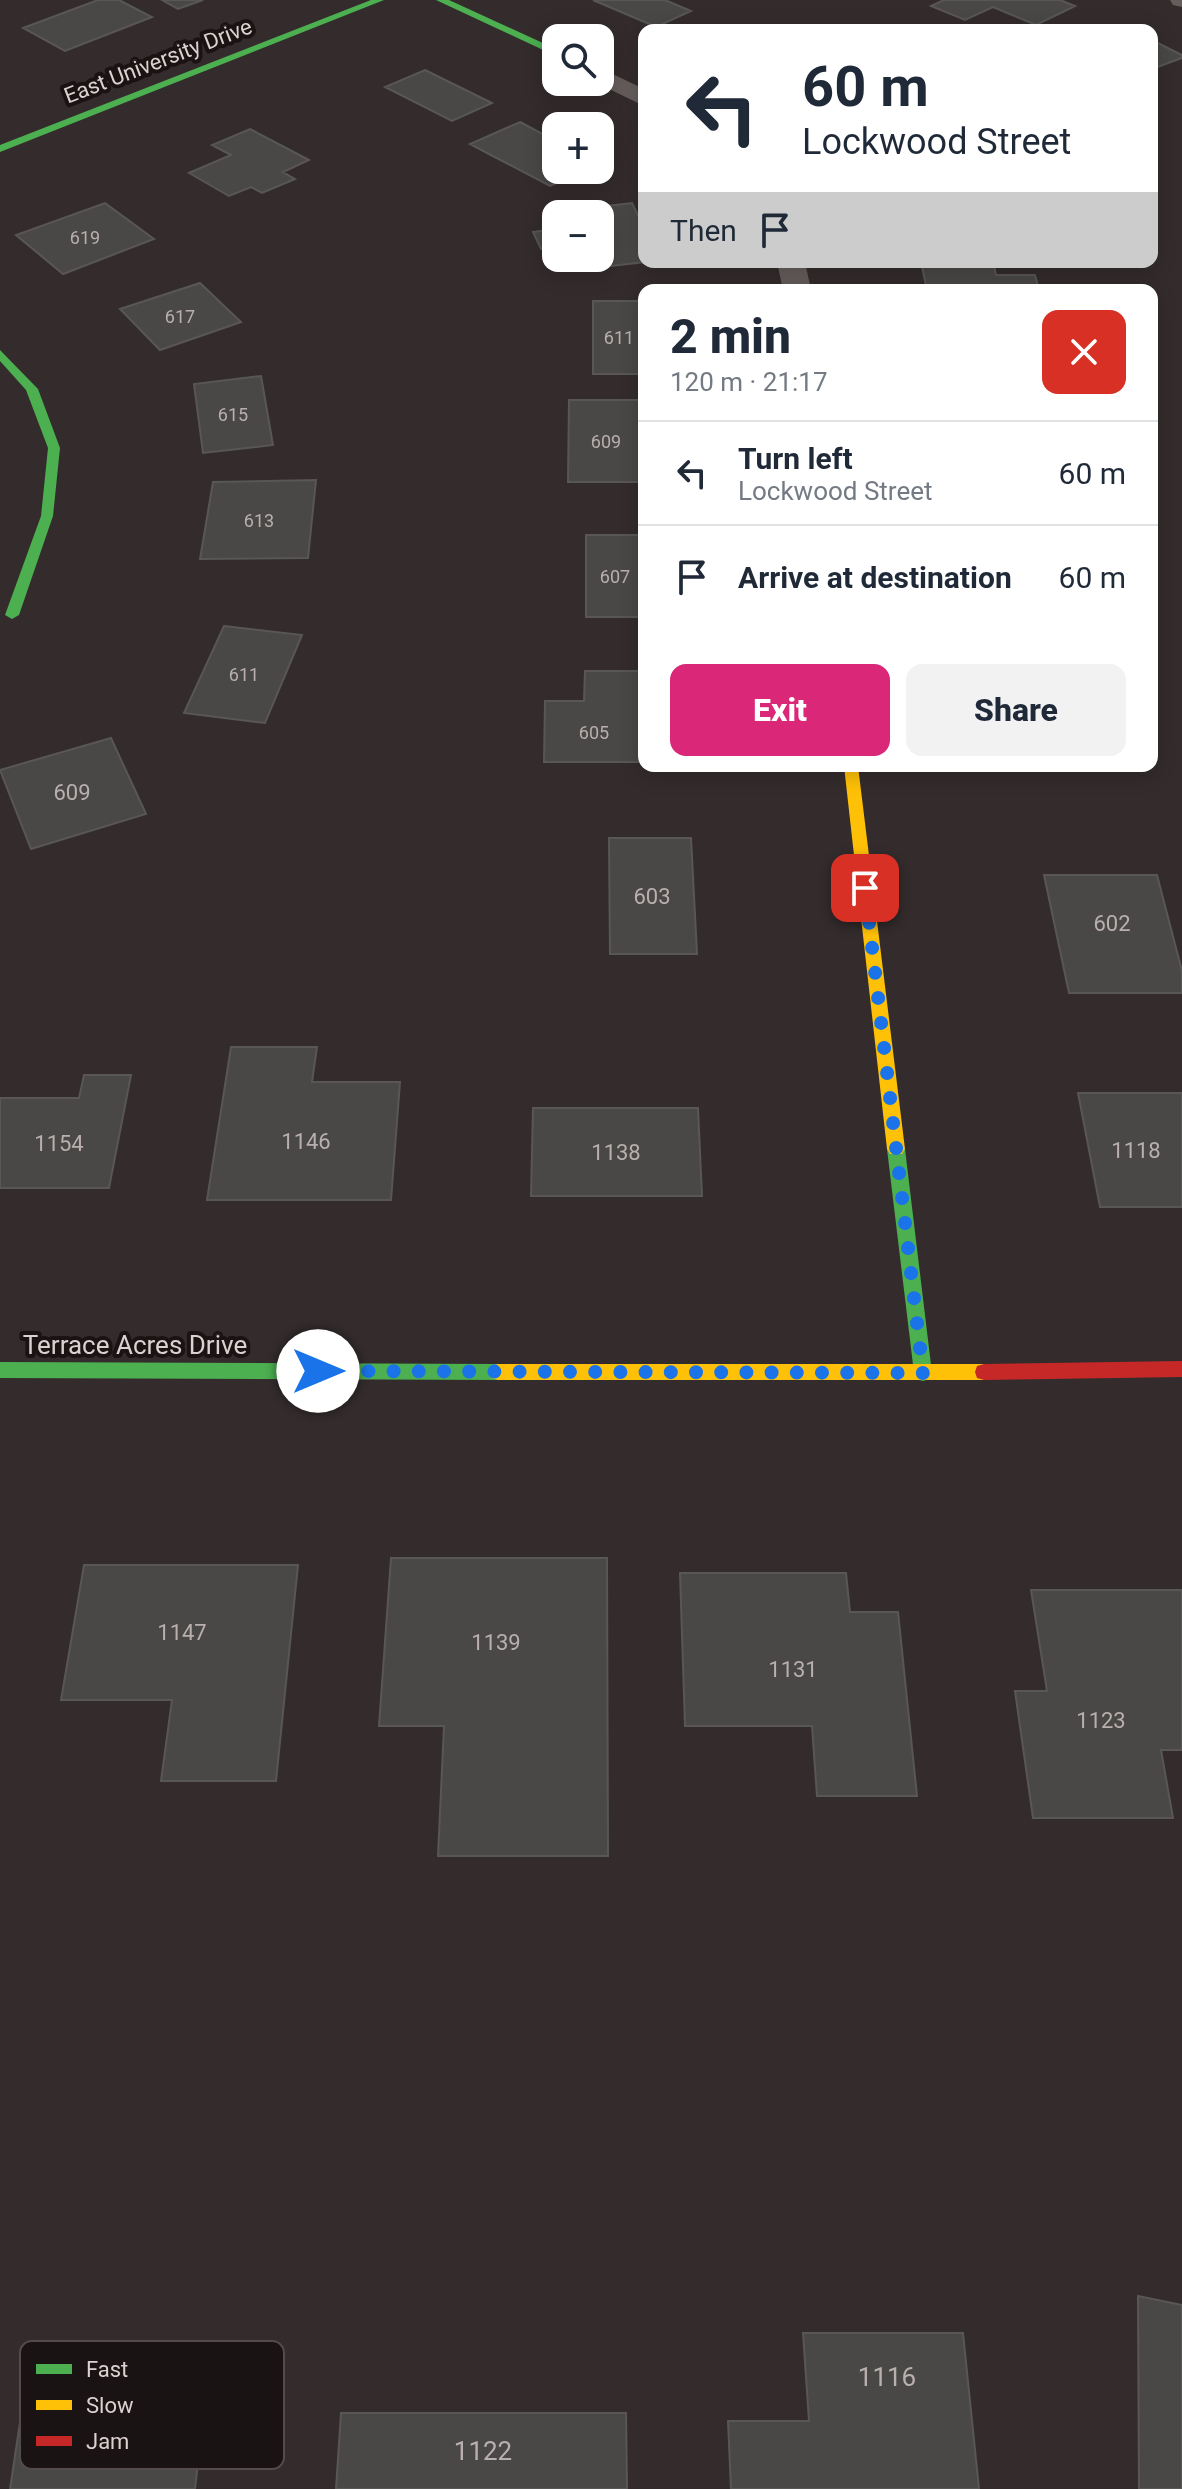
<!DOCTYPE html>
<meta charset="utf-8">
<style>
:root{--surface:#fff;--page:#f2f2f3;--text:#1f2937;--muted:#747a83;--line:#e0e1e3;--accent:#db2777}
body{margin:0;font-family:Roboto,sans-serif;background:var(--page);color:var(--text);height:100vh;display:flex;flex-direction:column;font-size:30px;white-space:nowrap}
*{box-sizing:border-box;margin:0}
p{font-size:26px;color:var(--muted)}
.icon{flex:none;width:44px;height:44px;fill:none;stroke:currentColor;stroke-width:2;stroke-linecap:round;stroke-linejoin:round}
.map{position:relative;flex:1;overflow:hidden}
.side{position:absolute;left:638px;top:284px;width:520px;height:488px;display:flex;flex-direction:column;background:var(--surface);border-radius:16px;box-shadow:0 4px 20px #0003}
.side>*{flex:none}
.banner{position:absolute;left:638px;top:24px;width:520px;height:244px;border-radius:16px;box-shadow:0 4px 20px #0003;background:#fff;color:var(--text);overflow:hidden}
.buttons{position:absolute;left:542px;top:24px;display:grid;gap:16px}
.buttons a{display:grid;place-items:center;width:72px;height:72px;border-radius:16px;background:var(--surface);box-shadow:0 4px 20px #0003;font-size:40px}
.pin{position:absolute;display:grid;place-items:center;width:68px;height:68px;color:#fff;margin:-34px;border-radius:16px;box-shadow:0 4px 12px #0006}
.me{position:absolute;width:88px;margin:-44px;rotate:90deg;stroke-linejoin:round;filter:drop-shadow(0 0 6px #0008)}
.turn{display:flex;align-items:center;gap:28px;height:168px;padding:0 32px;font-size:36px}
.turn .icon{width:104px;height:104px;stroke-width:2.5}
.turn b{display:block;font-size:56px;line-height:68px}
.then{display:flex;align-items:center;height:76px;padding:0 32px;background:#0003;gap:16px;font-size:30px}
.round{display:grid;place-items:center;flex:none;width:84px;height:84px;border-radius:16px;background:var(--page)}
.headline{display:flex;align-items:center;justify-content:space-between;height:136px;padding:0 32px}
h1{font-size:48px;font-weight:800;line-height:60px}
.action{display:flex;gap:16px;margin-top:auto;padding:16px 32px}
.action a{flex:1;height:92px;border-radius:16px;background:var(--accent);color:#fff;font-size:32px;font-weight:800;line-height:92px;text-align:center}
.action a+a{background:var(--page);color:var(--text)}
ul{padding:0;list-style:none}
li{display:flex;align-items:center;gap:24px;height:104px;padding:0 32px;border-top:2px solid var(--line)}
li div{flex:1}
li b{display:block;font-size:30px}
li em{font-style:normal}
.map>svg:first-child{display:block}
</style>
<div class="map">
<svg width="1182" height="2489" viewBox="0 0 1182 2489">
<rect width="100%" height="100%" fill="#342c2c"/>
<path fill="#4a4847" stroke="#585755" stroke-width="2" d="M98,0H119L152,17L65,51L23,28Z
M162,0H203L178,9Z
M593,0H665L691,11L656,27Z
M944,0H1060L1075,6L1036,25L993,7L965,20L931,6Z
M1152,40L1182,55V58L1152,69Z
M425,70L492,103L452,121L385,87Z
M520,122L556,141V170H585L550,186L470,144Z
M250,129L309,160L283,172L295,179L262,193L251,187L229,196L189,173L231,155L212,145Z
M105,203L154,239L63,274L16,235Z
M632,203L644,228L645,262L576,270L570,258H600V214H556V219L553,212Z
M556,229V247L541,249L533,232Z
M921,262H993L996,275H1035L1039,290H927Z
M200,283L241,322L160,350L120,309Z
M593,301H644V374H593Z
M261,376L273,445L203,453L194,384Z
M569,400H644V482H568Z
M316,480L308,558L200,559L213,482Z
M586,535H644V617H586Z
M224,626L302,635L265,723L184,713Z
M585,671H644V762H544L545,701H584Z
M111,738L146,814L31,849L0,770Z
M609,838H691L697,954H610Z
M1044,875H1157L1182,971V993H1069Z
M231,1047H317L312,1082H400L391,1200H207Z
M84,1075H131L109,1188H0V1098H79Z
M1078,1093H1182V1207H1100Z
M533,1108H698L702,1196H531Z
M391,1558H607L608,1856H438L444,1726H379Z
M84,1565H298L276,1781H161L172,1700H61Z
M680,1573H846L850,1612H898L917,1796H817L812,1726H685Z
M1031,1590H1182V1750H1161L1173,1818H1033L1015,1691H1047Z
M1138,2296L1182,2305V2489H1139Z
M803,2333H963L979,2489H731L728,2421H809Z
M22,2409H204L195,2489H10Z
M341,2413H626L627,2489H336Z"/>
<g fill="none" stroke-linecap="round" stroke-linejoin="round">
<path fill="#665d5c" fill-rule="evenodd" d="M1170,0H1182V7L1173,5Z
M600,68L644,89V106L595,82H600Z
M777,262H805L811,290H783Z"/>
<path fill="#4caf50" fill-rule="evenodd" d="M371,0H384L0,152V145Z
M436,0H449L556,49V56Z
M0,350L38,389L60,448L53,516L19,615L12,619L5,615L41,516L48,448L26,390L0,361Z
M896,1142L902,1144L905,1149L932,1373L930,1379L923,1381L916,1379L914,1373L887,1149L890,1144Z
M0,1362L498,1364L505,1366L507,1372L505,1378L498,1380L0,1378Z"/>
<path fill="#ffc107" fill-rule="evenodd" d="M844,766H858L905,1149L902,1154H890L887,1149Z
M498,1364H984L991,1366L993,1372L991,1378L984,1380H498L491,1378L489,1372L491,1366Z"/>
<path fill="#c62828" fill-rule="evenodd" d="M1182,1361V1377L984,1380L977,1378L975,1372L977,1366L984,1364Z"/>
</g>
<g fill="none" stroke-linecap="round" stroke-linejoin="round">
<path stroke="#1a73e8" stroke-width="14" stroke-dasharray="0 25.2" d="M318,1371L923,1373L865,888"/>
</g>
<g text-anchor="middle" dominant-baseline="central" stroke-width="8" stroke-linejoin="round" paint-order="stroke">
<g font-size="18" fill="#b8afae">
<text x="85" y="237">619</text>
<text x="180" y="316">617</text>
<text x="619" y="337">611</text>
<text x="233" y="414">615</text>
<text x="606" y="441">609</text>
<text x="259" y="520">613</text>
<text x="615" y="576">607</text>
<text x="244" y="674">611</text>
<text x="594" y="732">605</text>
</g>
<g font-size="22" fill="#dcd1d1" stroke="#1a1313">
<text transform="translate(158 61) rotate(-21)">East University Drive</text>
</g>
<g font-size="22" fill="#b8afae">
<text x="72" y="792">609</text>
<text x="652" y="896">603</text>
<text x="1112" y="923">602</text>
<text x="306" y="1141">1146</text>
<text x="59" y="1143">1154</text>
<text x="1136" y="1150">1118</text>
<text x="616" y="1152">1138</text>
<text x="182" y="1632">1147</text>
<text x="496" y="1642">1139</text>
<text x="793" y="1669">1131</text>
<text x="1101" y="1720">1123</text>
</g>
<g font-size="26" fill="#dcd1d1" stroke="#1a1313">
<text x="135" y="1345">Terrace Acres Drive</text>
</g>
<g font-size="26" fill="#b8afae">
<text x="887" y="2377">1116</text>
<text x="483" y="2451">1122</text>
</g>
</g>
<rect x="20" y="2341" width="264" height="128" rx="12" fill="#1a1313" stroke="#544c4c" stroke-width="2"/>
<rect x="36" y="2364" width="36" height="10" fill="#4caf50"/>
<rect x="36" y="2400" width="36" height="10" fill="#ffc107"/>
<rect x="36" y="2436" width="36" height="10" fill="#c62828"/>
<g font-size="22" fill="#dcd1d1">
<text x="86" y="2377">Fast</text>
<text x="86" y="2413">Slow</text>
<text x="86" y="2449">Jam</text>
</g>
</svg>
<div class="buttons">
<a><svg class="icon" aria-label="search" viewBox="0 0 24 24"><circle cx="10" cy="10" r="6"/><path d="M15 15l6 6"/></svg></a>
<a>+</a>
<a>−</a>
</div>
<div class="pin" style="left:865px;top:888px;background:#d93025"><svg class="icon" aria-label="arrive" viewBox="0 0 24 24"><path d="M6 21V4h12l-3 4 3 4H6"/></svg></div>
<svg class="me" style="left:318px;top:1371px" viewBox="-20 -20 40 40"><circle r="19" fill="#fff"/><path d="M0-13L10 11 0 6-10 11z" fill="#1a73e8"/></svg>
<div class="banner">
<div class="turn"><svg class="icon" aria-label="left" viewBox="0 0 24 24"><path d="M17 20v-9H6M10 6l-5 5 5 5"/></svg><div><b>60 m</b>Lockwood Street</div></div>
<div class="then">Then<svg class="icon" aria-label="arrive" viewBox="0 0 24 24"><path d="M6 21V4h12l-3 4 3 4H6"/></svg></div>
</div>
<section class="side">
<div class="headline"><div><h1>2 min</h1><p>120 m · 21:17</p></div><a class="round" style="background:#d93025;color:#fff"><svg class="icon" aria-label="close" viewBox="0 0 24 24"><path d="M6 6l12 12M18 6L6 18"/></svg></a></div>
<ul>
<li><svg class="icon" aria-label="left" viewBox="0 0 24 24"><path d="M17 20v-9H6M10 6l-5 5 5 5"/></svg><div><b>Turn left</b><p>Lockwood Street</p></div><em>60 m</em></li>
<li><svg class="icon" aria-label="arrive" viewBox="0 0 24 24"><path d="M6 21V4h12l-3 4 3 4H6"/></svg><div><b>Arrive at destination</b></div><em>60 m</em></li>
</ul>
<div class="action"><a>Exit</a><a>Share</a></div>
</section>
</div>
